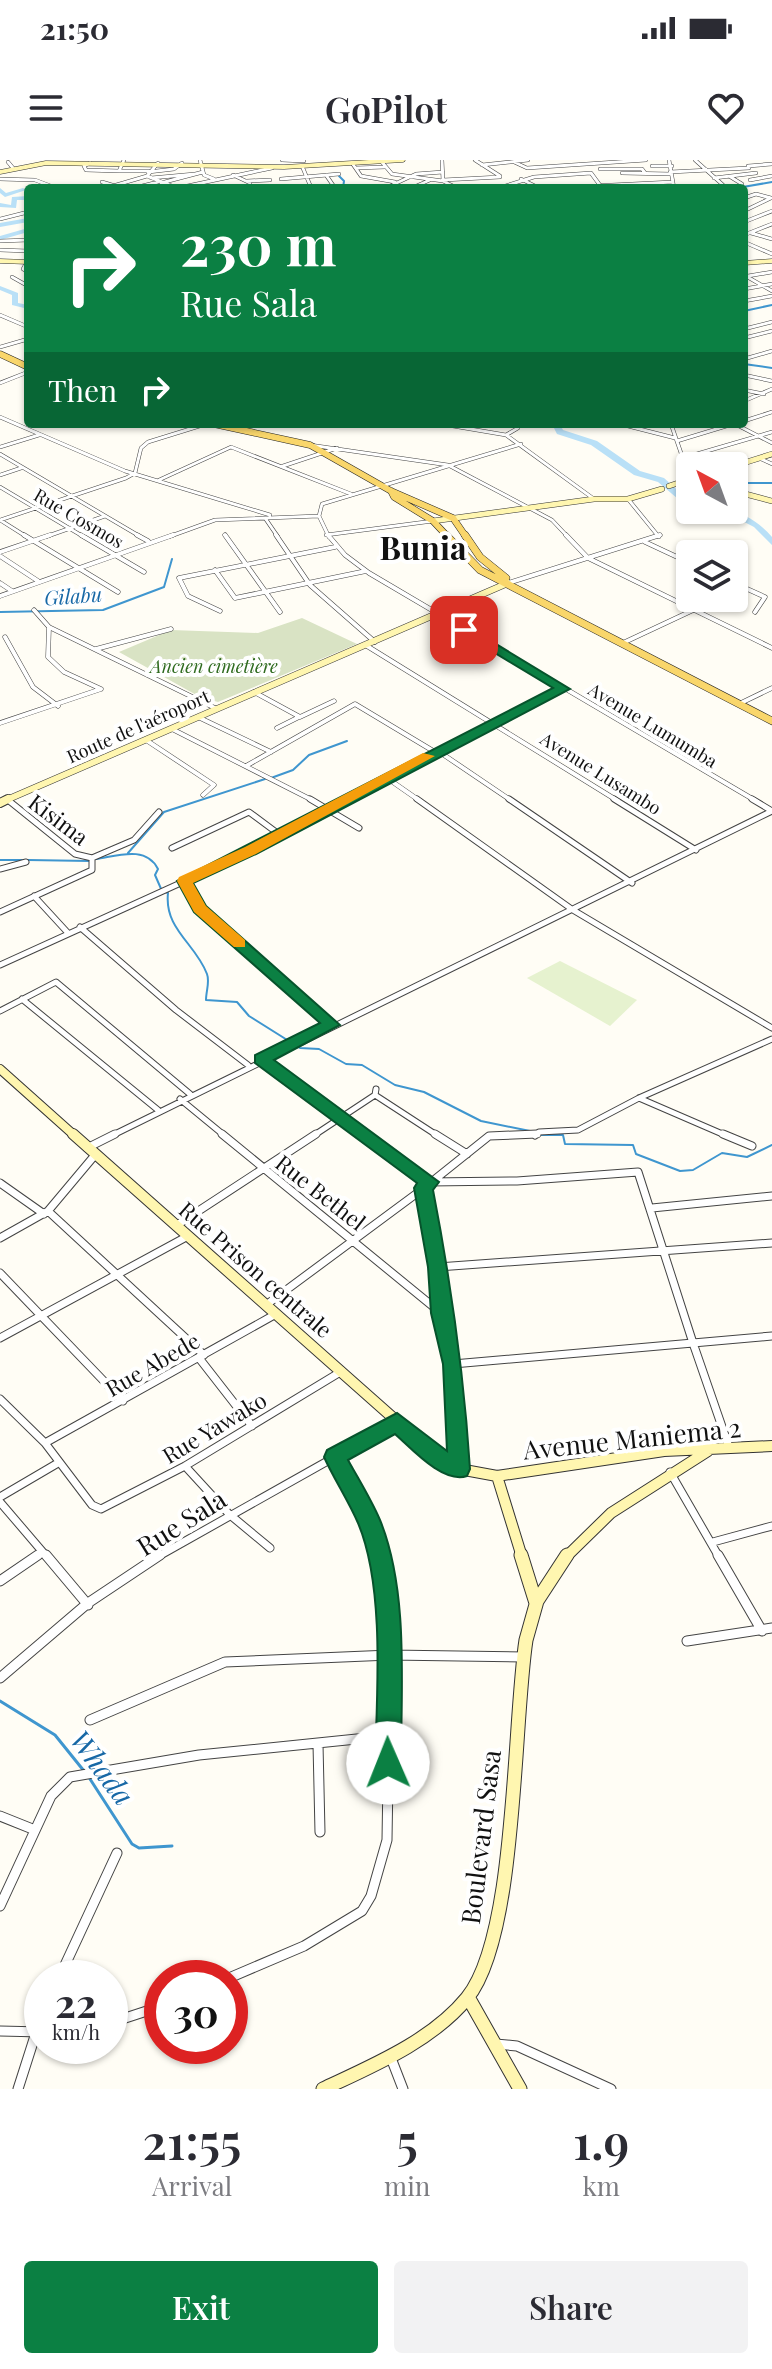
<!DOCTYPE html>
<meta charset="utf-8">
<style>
:root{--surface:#fff;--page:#f2f2f3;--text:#2b2b33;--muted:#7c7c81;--accent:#0b8043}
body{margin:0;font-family:"Playfair Display",serif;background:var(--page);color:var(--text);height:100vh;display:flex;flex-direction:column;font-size:30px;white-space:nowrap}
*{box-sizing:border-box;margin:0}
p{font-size:26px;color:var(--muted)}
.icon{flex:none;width:44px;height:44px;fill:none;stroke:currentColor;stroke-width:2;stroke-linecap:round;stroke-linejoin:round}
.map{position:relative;height:1929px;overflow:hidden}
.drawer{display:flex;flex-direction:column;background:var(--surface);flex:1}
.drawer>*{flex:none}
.hud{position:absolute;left:24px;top:24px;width:724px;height:244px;border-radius:8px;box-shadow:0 2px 6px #0004;background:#0b8043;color:#fff;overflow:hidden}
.needle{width:52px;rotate:319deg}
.tools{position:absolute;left:676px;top:292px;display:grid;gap:16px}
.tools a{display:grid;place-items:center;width:72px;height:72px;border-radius:8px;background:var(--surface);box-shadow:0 2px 6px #0004;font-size:40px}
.speed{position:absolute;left:24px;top:1800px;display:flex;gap:16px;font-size:40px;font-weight:700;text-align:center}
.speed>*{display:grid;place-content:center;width:104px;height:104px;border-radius:50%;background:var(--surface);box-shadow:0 2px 6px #0004;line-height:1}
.speed small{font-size:20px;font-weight:400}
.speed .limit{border:12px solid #d22;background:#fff;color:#111}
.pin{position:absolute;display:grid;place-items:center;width:68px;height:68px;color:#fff;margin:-34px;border-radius:16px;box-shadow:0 4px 12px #0006}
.me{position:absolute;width:88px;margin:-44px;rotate:359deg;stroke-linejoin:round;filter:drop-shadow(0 0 6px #0008)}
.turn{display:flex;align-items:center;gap:28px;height:168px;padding:0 24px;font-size:36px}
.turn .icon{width:104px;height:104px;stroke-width:2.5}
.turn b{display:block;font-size:56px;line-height:68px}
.then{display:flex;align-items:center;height:76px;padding:0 24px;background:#0003;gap:16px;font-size:30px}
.eta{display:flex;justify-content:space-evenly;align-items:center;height:136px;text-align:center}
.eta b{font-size:48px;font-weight:600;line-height:56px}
.button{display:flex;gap:16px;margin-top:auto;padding:16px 24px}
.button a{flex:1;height:92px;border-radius:8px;background:var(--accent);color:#fff;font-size:32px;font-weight:600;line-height:92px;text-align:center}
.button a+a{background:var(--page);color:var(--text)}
.status{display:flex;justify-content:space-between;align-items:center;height:56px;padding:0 40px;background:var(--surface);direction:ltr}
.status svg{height:22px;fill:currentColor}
header{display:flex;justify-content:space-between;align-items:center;height:104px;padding:0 24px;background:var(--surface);font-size:36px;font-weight:600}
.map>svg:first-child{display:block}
</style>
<div class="status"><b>21:50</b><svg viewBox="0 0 49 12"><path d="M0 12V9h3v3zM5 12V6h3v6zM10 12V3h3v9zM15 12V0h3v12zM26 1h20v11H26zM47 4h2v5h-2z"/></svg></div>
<header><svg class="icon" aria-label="menu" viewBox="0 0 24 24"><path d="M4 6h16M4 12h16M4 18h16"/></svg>GoPilot<svg class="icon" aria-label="heart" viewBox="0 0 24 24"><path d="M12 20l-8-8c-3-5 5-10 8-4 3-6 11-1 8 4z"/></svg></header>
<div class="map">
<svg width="772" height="1929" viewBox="0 0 772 1929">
<rect width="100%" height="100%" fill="#fffdf5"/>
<path fill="#d9e3c4" d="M302,458L357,484L218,542L200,537L119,492L171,470L258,473Z"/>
<path fill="#e6f2cf" d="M560,801L637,840L610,866L527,818Z"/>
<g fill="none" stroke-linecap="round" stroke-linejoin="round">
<path stroke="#3f96cf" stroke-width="2" d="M339,16L344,21L343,28
M737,28L772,22
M744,151L772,145
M744,204L772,208
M734,323H772
M673,331L690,328
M0,452L103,450L164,427L172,399
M271,618L293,610L309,595L347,581
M128,693L164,652L265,619
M96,699C117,696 146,685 158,709L155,715L162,731L168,733C164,769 196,784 207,814C210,822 206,831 206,840L237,842L249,856L300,888L319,889L346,904L362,905L395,925L424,932L481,961L530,971
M0,700H22
M28,700L90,701
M540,975H563L565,984L633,985L636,994L680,1011L693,1010L722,993L747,997L772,985"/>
<path stroke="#3f96cf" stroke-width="3" d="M0,1541L55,1575L84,1611
M90,1619L132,1684L139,1688L172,1686"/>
<path fill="#b9e0f7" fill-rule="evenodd" d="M0,28L6,33L23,28L26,30L5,37L0,33Z
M28,36V40H17L16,48L0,47V43L11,45L12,37Z
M28,58V62L0,67V63Z
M28,68V72L0,80V76Z
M0,126L18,133V143L28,145V149L12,145V135L0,130Z
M552,264H560L563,270L597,281L640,311L664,318L683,335H690V341L678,339L658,322L634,315L591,285L557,274Z
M721,350C741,350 759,362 772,377V385L754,367Z"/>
<defs>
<path id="street-far4" d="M124,0L119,11H149
M200,0L204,15L214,19
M282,0L304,1
M442,0L443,21L457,28
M475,0L500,16
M669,0L674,28
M695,0L723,25L720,28
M381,1L392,14L443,21
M8,2L13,8
M514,2L527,8L646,0
M90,3L84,6L86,10L119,11
M158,3L147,16L177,28
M352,3L361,16L395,22
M482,5L528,0
M302,6L310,25
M652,6H672
M748,6L772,4
M356,8L385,7
M600,9H642L645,13
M148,12L174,9L182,3
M670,12L749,8
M622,13L671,14
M233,15L250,23L249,28
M326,15L335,28
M729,16L742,24
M151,18L195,14
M714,18L756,13
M0,19L35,20L56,28
M281,19L339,14
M521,19L539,28
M443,20L500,17
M750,20L772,16
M247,21L270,20
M102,22L122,28
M161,23L203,12
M106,28L147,16
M134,28L158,22
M178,28L272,8
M214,28H218
M255,28L284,26
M386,28L416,14L443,12
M417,28L414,27L430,20
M499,28L534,17L591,13L602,28
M551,28L673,22
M744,38L756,34L771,38
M744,51L771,38
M0,59L28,52
M744,62L772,51
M751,73L772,79
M744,75L772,64
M0,81L28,80
M744,82L772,94
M0,90L28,91
M27,102L23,109L28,112
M744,115L772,131
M748,116L772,112
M12,117L28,126
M744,129L772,124
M744,141L772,136
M0,155L28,167
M744,169L772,162
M744,178L772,171
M0,187L28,179
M744,199L772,191
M744,215L772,221
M0,223L28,212
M744,230L764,234
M744,241L772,229
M0,257L125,311L270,355
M744,261L772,252
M441,264L506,275L594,339
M620,264L675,278
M671,264L690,319
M735,264L772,283
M506,275L518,268
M677,281L733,264
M310,285L448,305L552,360L568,377
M0,287L39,275
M0,294L141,377
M683,298L772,272
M759,298L772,304
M283,306L337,288
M0,315L21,308
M159,320L231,287L351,334
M0,327L84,377
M628,339L659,377
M319,356L329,377
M265,358L278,377
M0,360L126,318L135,313L141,288L148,282L206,264
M0,360L27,377
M326,375L433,361
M45,377L105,356
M168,377L215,360L319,356L322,344L521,284"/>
<path id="street-far3" d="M24,375L118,432
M81,375L144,412
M137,375L148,381
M225,375L280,452
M276,375L310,425L375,482
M328,375L345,395L369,413L756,641
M566,375L588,398L772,488
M645,382L690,403
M0,392L50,375
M0,396L38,421
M215,410L235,438L366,411
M0,423L12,431
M508,423L660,375
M734,423L765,437L755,452
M0,436L173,375
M34,450L49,467L217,549
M220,451L188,436L179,418L335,387
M49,467L48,497L64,512L101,529
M5,477L33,527L58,546
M625,482L719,438
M367,486L618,641
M96,489L171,469
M254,532L300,557L334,541
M741,543L772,528
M198,557L271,592
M0,563L101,529
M277,568L299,557
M172,569L314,641
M146,580L214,625L203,635
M438,591L512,641
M246,606L355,544L435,592
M387,618L420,641
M342,641L563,529"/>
<path id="street-far2" d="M310,639L359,668
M417,639L573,750L772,868
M509,639L632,723
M614,639L696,690
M752,639L772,651
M8,640L75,694L92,698
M172,688L249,652L280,675
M92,698L134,680L159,652
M0,709L26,702
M184,721L200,749L332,865
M34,736L68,773
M0,752L92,710V698
M80,767L176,850L248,905
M0,805L251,691L345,639
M22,839L158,950
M0,851L56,822L190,934
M261,899L366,976
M375,935L438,976
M639,938L727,976
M180,939L225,976
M111,976L772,651
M313,976L375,935L376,929
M535,976L539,972L578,970L639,938L772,879"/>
<path id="street-far1" d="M222,974L441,1153
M363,974L429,1022
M435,974L467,994
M723,974L752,986
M87,988L115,974
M429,1022L517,1021L638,1012L693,1183L772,1176
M0,1023L44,1054
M652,1048L772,1036
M48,1051L204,1195
M177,1065L316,974
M0,1078L48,1051L95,995
M438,1107L772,1083
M0,1113L123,1241
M266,1145L424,1028
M0,1178L188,1076
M199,1198L252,1266
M453,1204L693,1183L729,1287
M0,1239L45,1283L92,1345L101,1349L185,1306L342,1211
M45,1283L276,1154
M335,1297L369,1362L380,1397
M185,1306L229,1354L270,1388
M459,1309L453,1204L441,1153L438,1107L424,1028L489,976L537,974
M670,1312L719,1397
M0,1337L58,1303
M0,1342L47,1397
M713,1382L772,1366
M35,1397L42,1393
M157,1397L397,1262"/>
<path id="street" d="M46,1395L88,1445
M718,1395L762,1471
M0,1421L38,1395
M687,1481L772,1468
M0,1518L88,1443L160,1395
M90,1560L225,1502L390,1495L524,1497
M318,1584L320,1672
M0,1656L35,1670
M0,1746L51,1636L70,1617L199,1595L386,1576
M59,1818L117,1693
M229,1818L304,1786L362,1751L371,1736L387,1680L390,1495L380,1395
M110,1863L162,1846
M0,1871L42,1872
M496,1884L517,1886L611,1929
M391,1898L403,1929
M18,1929L42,1854"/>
<path id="secondary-far5" d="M0,12L46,3L284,7L403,0
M0,101L28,102
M744,103L772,101"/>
<path id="secondary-far4" d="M734,306L772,294
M669,326L690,319
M734,331L772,341
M433,361L594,339H628L662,329"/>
<path id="secondary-far3" d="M4,641L508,423"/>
<path id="secondary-far2" d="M0,643L8,639
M0,909L75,976"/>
<path id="secondary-far1" d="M73,974L435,1295L459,1309L497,1316L664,1291L772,1286
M497,1316L522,1397
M566,1397L611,1353L708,1291"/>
<path id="secondary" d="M521,1395L536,1443
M468,1837L520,1929
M323,1929C372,1906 432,1881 467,1838C517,1777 513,1564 526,1480L537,1441L567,1395"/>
<path id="primary-far1" d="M0,194L28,207
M214,264L310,285L391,331L453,358L466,377
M391,331L394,337L433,361L448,377"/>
<path id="primary" d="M446,375L480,410L772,561
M465,375L480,397L506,418"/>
</defs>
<use href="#street-far4" stroke="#444" stroke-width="4"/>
<use href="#street-far3" stroke="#444" stroke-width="5"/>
<use href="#street-far2" stroke="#444" stroke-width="7"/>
<use href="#street-far1" stroke="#444" stroke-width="9"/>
<use href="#street" stroke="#444" stroke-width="11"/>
<use href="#secondary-far5" stroke="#333" stroke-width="5"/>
<use href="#secondary-far4" stroke="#333" stroke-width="6"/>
<use href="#secondary-far3" stroke="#333" stroke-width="7"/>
<use href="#secondary-far2" stroke="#333" stroke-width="10"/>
<use href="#secondary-far1" stroke="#333" stroke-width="12"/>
<use href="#secondary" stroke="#333" stroke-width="15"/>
<use href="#primary-far1" stroke="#222" stroke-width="7"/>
<use href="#primary" stroke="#222" stroke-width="8"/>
<use href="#street-far4" stroke="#fff" stroke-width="3"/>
<use href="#street-far3" stroke="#fff" stroke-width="4"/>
<use href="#street-far2" stroke="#fff" stroke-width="5"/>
<use href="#street-far1" stroke="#fff" stroke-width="7"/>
<use href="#street" stroke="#fff" stroke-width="9"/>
<use href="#secondary-far5" stroke="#fff6b0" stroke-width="4"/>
<use href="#secondary-far4" stroke="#fff6b0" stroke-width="5"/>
<use href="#secondary-far3" stroke="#fff6b0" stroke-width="6"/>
<use href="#secondary-far2" stroke="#fff6b0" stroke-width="8"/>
<use href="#secondary-far1" stroke="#fff6b0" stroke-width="10"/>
<use href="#secondary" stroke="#fff6b0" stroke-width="13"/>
<use href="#primary-far1" stroke="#f9d66b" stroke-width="6"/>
<use href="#primary" stroke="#f9d66b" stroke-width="7"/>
</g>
<path fill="#0b8043" stroke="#07532c" stroke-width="2" d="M460,467H468L570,529L256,694L193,723L206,746L340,865L274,900L439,1022L433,1030C451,1123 464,1215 470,1309L467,1316C443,1324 412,1289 395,1274L348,1300C359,1320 371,1339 380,1360C409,1431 401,1527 401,1603L397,1612L388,1615L379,1612L375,1603C377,1533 385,1427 358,1363C348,1340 334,1319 324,1297L327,1290L397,1253L447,1291L443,1204L431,1153L428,1107L414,1028L417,1023L255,903V895L320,863L194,752L177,721L553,528L460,472Z"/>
<path fill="#f59e0b" d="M423,593L435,596L256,694L193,723L206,746L245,780V787H234L194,752L177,721L179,717L245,687Z"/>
<g text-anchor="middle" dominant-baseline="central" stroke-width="8" stroke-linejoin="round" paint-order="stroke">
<g font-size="18" fill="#111" stroke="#fff">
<text transform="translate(79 358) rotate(30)">Rue Cosmos</text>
<text transform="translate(653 565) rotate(31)">Avenue Lumumba</text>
<text transform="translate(138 566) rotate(-24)">Route de l'aéroport</text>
<text transform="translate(601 613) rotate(32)">Avenue Lusambo</text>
</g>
<g font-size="18" font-style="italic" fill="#2f6b1f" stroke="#fff">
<text x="214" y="506">Ancien cimetière</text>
</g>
<g font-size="20" font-style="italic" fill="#1768a6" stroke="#fff">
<text transform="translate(73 435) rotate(-4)">Gilabu</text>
</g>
<g font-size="22" fill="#111" stroke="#fff">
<text transform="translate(59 659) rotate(37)">Kisima</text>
<text transform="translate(321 1032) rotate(38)">Rue Bethel</text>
<text transform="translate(256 1109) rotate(41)">Rue Prison centrale</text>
<text transform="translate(152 1204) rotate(-30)">Rue Abede</text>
<text transform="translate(214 1267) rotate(-31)">Rue Yawako</text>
</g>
<g font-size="26" fill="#111" stroke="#fff">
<text transform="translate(632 1278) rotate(-6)">Avenue Maniema 2</text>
<text transform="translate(181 1362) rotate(-32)">Rue Sala</text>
<text transform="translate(480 1677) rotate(-83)">Boulevard Sasa</text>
</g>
<g font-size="28" font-style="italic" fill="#1768a6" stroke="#fff">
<text transform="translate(103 1607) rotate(53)">Whada</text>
</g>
<g font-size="32" font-weight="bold" fill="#111" stroke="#fff">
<text x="423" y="386">Bunia</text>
</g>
</g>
</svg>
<div class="tools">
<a><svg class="needle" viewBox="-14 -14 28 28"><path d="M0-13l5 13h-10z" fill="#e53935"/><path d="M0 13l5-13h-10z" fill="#7c7c81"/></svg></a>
<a><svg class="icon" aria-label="layers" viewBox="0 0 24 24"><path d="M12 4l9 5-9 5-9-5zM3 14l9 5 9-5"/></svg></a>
</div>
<div class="speed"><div>22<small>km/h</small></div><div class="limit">30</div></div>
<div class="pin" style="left:464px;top:470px;background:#d93025"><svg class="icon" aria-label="arrive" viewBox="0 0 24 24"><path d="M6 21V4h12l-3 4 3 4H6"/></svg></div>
<svg class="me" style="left:388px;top:1603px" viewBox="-20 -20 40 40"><circle r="19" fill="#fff"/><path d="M0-13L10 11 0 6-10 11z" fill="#0b8043"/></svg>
<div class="hud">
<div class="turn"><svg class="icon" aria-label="right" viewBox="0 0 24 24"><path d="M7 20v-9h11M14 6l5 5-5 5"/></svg><div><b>230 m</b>Rue Sala</div></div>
<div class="then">Then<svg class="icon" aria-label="right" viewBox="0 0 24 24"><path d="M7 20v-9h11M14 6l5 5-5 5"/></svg></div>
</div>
</div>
<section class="drawer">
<div class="eta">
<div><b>21:55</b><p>Arrival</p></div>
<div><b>5</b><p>min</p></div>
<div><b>1.9</b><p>km</p></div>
</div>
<div class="button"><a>Exit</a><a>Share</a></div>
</section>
